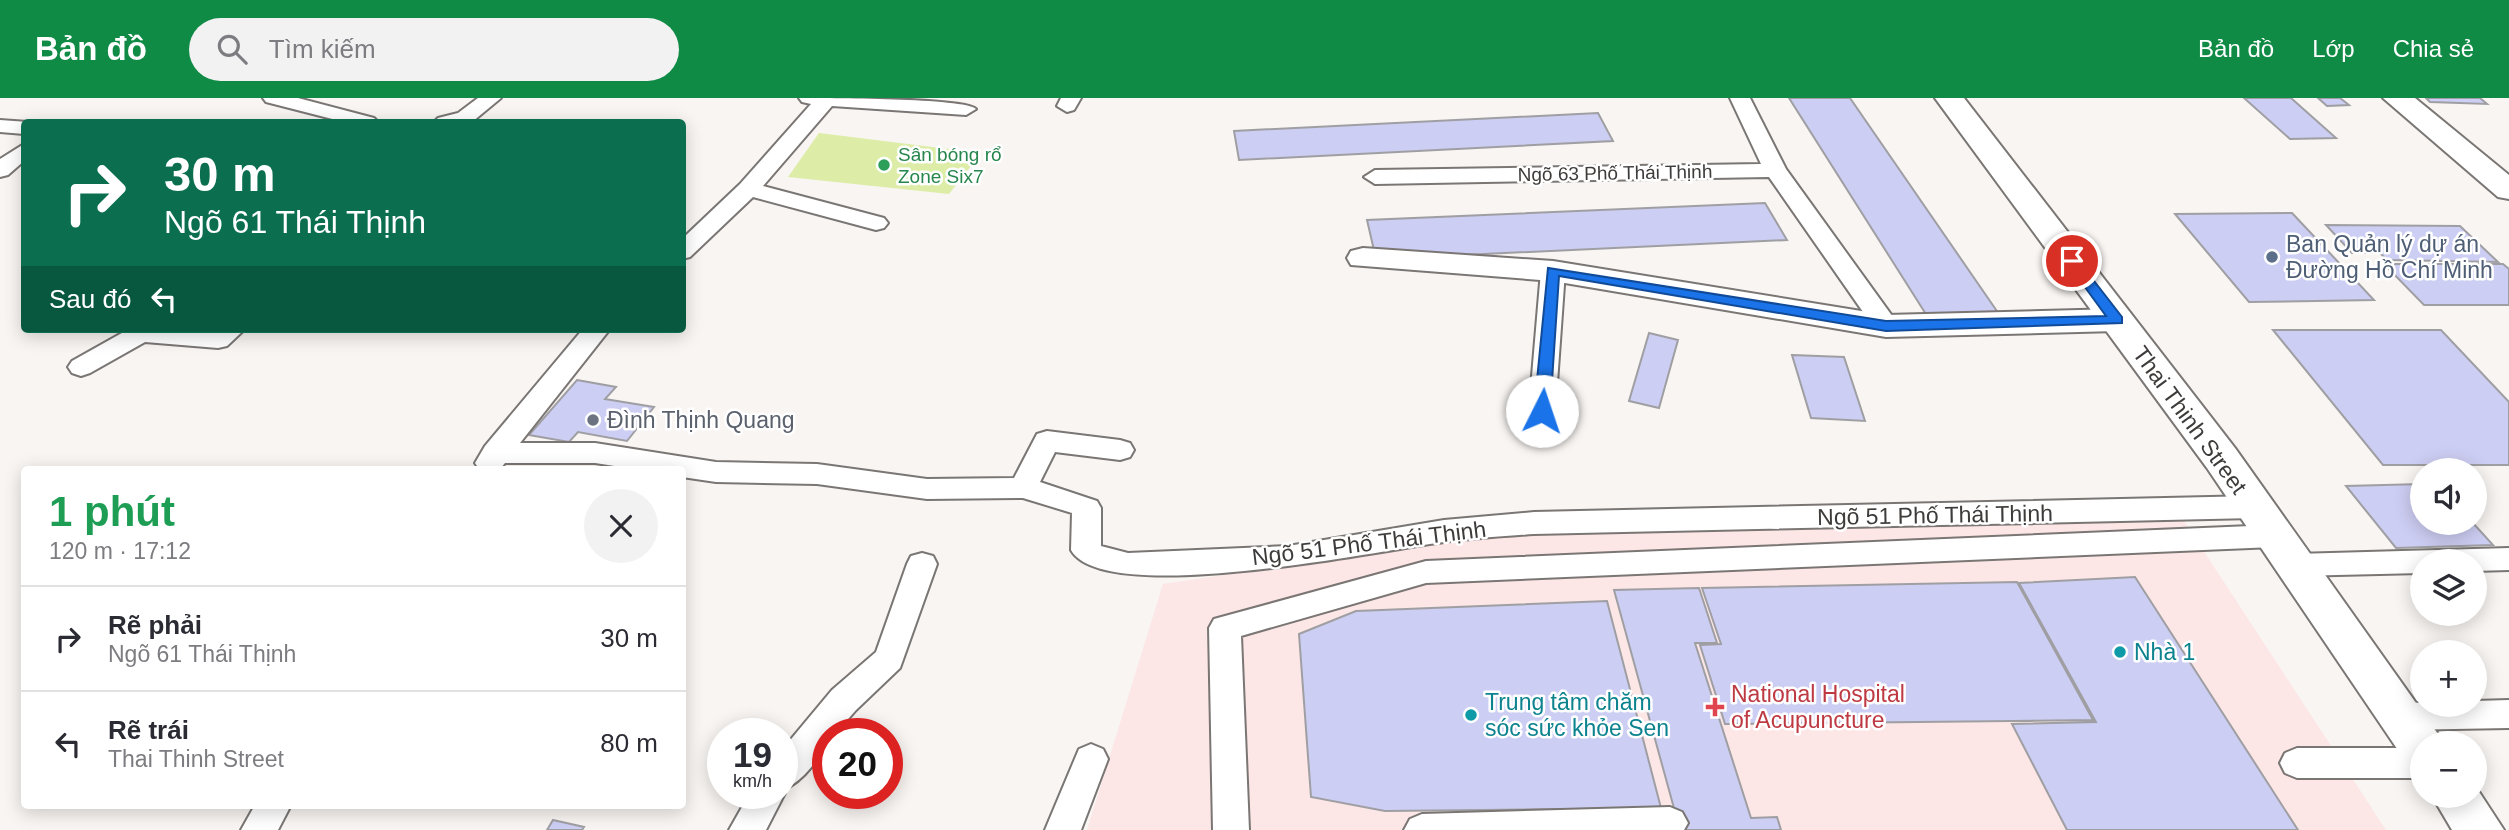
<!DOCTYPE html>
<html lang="vi">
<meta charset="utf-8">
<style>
:root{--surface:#fff;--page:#f2f2f3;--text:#2b2b33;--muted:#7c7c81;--line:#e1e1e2;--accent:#108b46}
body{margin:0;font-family:Helvetica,sans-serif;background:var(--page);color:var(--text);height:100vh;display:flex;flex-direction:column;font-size:26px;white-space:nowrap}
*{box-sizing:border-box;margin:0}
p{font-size:23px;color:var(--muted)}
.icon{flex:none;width:38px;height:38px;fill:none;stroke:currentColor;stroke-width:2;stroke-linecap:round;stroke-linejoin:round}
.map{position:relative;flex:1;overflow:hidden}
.panel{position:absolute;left:21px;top:368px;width:665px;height:343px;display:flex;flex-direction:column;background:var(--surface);border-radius:7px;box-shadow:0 4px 18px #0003}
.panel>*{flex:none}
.hud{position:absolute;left:21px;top:21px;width:665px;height:214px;border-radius:7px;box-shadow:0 4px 18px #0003;background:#0b6e4f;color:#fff;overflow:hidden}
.fabs{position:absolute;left:2410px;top:360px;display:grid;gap:14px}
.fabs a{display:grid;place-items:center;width:77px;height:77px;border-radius:50%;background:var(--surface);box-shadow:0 4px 18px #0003;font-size:35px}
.speed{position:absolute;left:707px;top:620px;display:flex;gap:14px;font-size:35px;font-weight:700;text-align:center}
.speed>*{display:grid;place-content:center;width:91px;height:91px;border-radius:50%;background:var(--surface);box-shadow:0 4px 18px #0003;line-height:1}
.speed small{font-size:18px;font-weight:400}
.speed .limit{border:10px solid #d22;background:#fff;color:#111}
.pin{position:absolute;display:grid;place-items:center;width:60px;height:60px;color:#fff;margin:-30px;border:4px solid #fff;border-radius:50%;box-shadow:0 2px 7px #0007}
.me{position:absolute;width:77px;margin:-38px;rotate:4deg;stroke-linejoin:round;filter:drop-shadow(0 0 5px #0008)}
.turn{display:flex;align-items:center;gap:24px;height:147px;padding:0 28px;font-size:32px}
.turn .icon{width:91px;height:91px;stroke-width:2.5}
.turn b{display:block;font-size:49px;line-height:60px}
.then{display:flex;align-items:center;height:66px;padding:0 28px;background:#0003;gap:14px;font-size:26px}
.round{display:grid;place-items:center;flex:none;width:74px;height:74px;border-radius:37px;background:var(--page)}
.summary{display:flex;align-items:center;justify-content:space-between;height:119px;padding:0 28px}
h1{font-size:42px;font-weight:700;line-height:52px;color:#1e9e55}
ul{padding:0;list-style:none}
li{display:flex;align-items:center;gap:21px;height:105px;padding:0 28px;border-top:2px solid var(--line)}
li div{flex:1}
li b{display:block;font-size:26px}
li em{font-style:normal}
header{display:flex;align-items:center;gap:42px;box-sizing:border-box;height:98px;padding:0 35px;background:var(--accent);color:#fff}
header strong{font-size:33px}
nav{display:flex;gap:38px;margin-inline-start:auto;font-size:24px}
.search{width:490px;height:63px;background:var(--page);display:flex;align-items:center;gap:18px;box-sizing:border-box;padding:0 24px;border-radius:38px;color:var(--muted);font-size:26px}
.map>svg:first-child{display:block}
</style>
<header>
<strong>Bản đồ</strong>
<div class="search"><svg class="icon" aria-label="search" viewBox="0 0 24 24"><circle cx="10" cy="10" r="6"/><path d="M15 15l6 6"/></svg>Tìm kiếm</div>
<nav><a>Bản đồ</a><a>Lớp</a><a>Chia sẻ</a></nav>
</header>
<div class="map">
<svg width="2509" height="732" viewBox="0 0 2509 732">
<rect width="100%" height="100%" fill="#f9f5f2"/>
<path fill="#fce6e6" d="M2184,423L2386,732H1087L1163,486L1505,436Z"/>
<path fill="#ddeda7" d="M819,35L981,55L949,96L788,79Z"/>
<path fill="#cdcef3" stroke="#9f9fa3" stroke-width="2" d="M1789,0H1850L2001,219L1929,221Z
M2244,0H2291L2336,40L2290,41Z
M2318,0H2340L2349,7L2327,8Z
M2426,0H2480L2487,6L2430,4Z
M1598,15L1613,43L1239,62L1234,33Z
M1765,105L1787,142L1376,161L1367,122Z
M2292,115L2374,202L2249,204L2175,116Z
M2326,127L2460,128L2498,164L2387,162L2380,155H2352Z
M2384,166H2503L2509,171V207H2424Z
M2273,232H2441L2509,304V367H2383Z
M1649,235L1678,242L1659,310L1629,303Z
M1792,257L1844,259L1865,323L1811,320Z
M577,282L616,289L605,301L654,309L627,343L578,334L569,344L529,337Z
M2422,386V425H2473L2493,447L2396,450L2346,388Z
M2135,479L2298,732H2067L2012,626L2096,624L2019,485Z
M2017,484L2093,622L1725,626L1700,547L1721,546L1702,490Z
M1699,490L1717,545H1695L1751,720L1777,719L1781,732H1680L1614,492Z
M1607,503L1661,710L1385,713L1311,699L1299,536L1356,513Z
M553,722L584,729L582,732H547Z"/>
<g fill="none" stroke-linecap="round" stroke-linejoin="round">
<defs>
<path id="lane" d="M263,0H298L374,20L378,24H344L266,4Z
M478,0H501L472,24H434L438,20L458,15Z
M799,0C824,0 966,0 976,11L966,17L832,8L763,88L884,120L888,125L884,130L876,132L753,99L690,159L682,161V141L740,86L811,6L802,4Z
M1061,0H1081L1074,12L1067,14L1057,8Z
M1730,0H1750L1786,71L1895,222L1899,228L1895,234H1877L1769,79L1375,86L1364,79L1375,72L1761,66Z
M0,22L28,24H24V36L0,34Z
M24,46V63L8,77L0,79V61Z
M1553,166L1562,168L1565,173L1555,313L1552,319L1542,322L1532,319L1529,313L1541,173L1544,168Z
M129,231H245L227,248L218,250L145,244L90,275L81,278L72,275L68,269L72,263Z
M583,231H610L520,345H595L716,364L817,366L927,381L1014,380L1037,336L1047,333L1120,342L1130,345L1134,352L1130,359L1120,362L1055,354L1040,384L1097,403L1101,410V448L1128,455L1288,448L1444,422L1534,414L2254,398L2264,402L2268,409L2264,416L2254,420L1534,436C1504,438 1474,440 1444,444C1382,452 1103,510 1071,452L1072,415L1023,400L927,401L817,386L716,384L682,379V371H634L595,365H505L500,371H479L475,365L485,348Z
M2274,427L2284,430L2289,438L2284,446L2274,449L1426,485L1241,538L1249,732H1213L1209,530L1214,521L1225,518L1426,463Z
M2509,450V472L2474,473V464H2422V475L2295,478L2284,475L2280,467L2284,459L2295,456Z
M922,455L933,458L937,466L900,570L856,612L836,635H828C828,654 801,685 784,691L785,695L766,732H729L750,695H782V652L832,592L876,554L907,466L911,458Z
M2509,602V630L2400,632L2388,628L2383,618L2388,608L2400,604L2474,607V603Z
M1091,646L1103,651L1108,661L1081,732H1045L1079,651Z
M2297,650H2422V680H2297L2285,675L2280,665L2285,655Z
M255,707H291L278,732H241Z
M1670,709L1682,714L1688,725L1684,732H1404L1410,721L1422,716Z"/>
<path id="street" d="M2383,0H2415L2509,77V101L2498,99Z
M1363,150L1553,163L1886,217L2117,211L2129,214L2134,222L2129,230L2117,233L1886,239L1553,183L1351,167L1347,160L1351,153Z"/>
<path id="secondary" d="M1935,0H1964L2235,350L2438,636L2443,646H2422V670L2406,664L2207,370Z
M2474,686L2504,732H2452L2432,698H2474Z"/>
</defs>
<use href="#lane" stroke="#7a7674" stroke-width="4"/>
<use href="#street" stroke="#7a7674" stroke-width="4"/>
<use href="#secondary" stroke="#7a7674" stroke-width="4"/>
<use href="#lane" fill="#fff" fill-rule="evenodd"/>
<use href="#street" fill="#fff" fill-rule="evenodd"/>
<use href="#secondary" fill="#fff" fill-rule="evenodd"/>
</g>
<path fill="#1a73e8" stroke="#114b97" stroke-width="2" d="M2072,159L2077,161L2122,219V225L1886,233L1559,178L1550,313L1542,319L1534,313L1548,170L1886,223L2106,218L2066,163Z"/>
<circle fill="#2e9e5b" stroke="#fff" stroke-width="2.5" cx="884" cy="67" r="7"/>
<circle fill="#5c6f8a" stroke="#fff" stroke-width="2.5" cx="2272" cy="159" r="7"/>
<circle fill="#6b7280" stroke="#fff" stroke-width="2.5" cx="593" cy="322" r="7"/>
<g fill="#0f9aa8" stroke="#fff" stroke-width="2.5">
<circle cx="2120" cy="554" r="7"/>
<circle cx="1471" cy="617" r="7"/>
</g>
<path fill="#e0444e" stroke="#fff" stroke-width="2.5" d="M1711.5 598.5h7v7h7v7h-7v7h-7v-7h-7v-7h7z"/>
<g text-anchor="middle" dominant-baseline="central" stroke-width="5" stroke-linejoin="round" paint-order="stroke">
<g font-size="19" fill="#27864d" stroke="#fff" text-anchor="start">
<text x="898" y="56">Sân bóng rổ<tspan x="898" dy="22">Zone Six7</tspan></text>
</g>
<g font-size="19" fill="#3e3c3b" stroke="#fff">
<text transform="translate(1615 75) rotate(-1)">Ngõ 63 Phố Thái Thịnh</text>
</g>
<g font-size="23" fill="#4e5e75" stroke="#fff" text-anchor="start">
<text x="2286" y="146">Ban Quản lý dự án<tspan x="2286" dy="26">Đường Hồ Chí Minh</tspan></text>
</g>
<g font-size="23" fill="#5b616d" stroke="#fff" text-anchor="start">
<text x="607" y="322">Đình Thịnh Quang</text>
</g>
<g font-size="23" fill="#3e3c3b" stroke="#fff">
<text transform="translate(2190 322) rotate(54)">Thai Thinh Street</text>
<text transform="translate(1935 417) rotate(-1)">Ngõ 51 Phố Thái Thịnh</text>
<text transform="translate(1369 445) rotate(-7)">Ngõ 51 Phố Thái Thịnh</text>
</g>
<g font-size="23" fill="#0d838f" stroke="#fff" text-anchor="start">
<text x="2134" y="554">Nhà 1</text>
<text x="1485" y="604">Trung tâm chăm<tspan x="1485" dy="26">sóc sức khỏe Sen</tspan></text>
</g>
<g font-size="23" fill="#be3a42" stroke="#fff" text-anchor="start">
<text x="1731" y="596">National Hospital<tspan x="1731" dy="26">of Acupuncture</tspan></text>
</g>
</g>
</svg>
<div class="fabs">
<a><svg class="icon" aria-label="sound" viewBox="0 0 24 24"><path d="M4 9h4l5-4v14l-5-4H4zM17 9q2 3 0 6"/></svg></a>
<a><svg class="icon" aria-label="layers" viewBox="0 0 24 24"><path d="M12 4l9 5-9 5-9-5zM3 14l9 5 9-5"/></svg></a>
<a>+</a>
<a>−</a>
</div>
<div class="speed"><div>19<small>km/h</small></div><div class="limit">20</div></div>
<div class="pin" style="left:2072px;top:163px;background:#d93025"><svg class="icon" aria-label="arrive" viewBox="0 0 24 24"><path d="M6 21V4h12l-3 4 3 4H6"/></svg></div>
<svg class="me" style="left:1542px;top:313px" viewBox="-20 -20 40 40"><circle r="19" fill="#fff"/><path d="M0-13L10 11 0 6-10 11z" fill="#1a73e8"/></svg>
<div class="hud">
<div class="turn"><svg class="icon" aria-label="right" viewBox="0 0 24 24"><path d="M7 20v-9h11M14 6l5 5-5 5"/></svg><div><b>30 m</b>Ngõ 61 Thái Thịnh</div></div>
<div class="then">Sau đó<svg class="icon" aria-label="left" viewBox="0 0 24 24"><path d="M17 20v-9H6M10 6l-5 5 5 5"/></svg></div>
</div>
<section class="panel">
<div class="summary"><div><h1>1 phút</h1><p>120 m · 17:12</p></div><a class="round"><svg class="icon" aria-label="close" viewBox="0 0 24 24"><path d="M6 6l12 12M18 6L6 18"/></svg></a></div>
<ul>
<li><svg class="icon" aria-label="right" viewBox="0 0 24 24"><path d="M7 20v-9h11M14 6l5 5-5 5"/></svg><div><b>Rẽ phải</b><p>Ngõ 61 Thái Thịnh</p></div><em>30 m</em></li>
<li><svg class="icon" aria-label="left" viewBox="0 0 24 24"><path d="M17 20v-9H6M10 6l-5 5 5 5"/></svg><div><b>Rẽ trái</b><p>Thai Thinh Street</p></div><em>80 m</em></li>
</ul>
</section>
</div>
